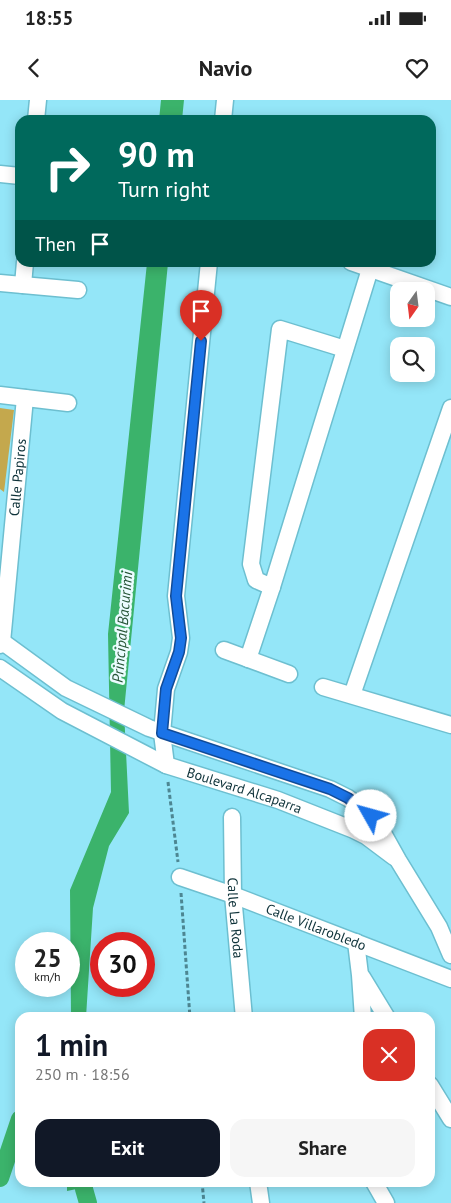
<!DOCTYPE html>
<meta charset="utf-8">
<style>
:root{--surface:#fff;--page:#f6f6f6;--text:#222;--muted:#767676;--accent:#111827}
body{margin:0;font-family:"PT Sans",sans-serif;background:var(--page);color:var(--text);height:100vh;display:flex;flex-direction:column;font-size:19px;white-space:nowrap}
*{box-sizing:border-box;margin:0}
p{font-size:16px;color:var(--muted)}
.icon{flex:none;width:28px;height:28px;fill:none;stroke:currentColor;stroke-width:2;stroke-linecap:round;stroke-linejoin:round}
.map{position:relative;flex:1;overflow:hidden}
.sheet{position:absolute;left:15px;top:912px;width:420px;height:175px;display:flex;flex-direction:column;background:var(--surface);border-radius:15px;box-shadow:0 2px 12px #0003}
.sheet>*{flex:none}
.hud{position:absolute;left:15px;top:15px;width:421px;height:152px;border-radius:15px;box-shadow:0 2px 12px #0003;background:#00695c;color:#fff;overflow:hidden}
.needle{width:32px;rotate:194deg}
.controls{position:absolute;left:390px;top:182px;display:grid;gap:10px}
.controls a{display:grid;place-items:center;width:45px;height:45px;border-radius:10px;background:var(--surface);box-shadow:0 2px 12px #0003;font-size:25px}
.speed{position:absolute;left:15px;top:832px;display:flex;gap:10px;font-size:25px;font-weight:700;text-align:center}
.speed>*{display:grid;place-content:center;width:65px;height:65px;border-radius:50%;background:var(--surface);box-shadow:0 2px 12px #0003;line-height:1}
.speed small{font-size:12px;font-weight:400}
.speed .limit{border:8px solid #d22;background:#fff;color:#111}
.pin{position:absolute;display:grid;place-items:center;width:42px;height:42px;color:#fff;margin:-51px -21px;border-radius:50% 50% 50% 0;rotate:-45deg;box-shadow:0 0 5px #0007}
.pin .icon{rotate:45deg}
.me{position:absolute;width:55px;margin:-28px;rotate:308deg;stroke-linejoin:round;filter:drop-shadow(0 0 4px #0008)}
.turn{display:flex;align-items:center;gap:18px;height:105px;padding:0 20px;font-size:22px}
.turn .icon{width:65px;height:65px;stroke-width:2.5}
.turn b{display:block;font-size:35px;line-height:42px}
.then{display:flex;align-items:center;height:48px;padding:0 20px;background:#0003;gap:10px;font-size:19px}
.round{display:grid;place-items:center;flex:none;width:52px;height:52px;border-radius:15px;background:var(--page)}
.summary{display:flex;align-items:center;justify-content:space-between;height:85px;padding:0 20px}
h1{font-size:30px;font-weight:600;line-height:38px;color:var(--accent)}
.button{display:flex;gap:10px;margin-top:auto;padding:10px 20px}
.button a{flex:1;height:58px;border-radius:15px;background:var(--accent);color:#fff;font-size:20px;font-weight:600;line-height:58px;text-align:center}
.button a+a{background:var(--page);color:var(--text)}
.status{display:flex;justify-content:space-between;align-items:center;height:35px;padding:0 25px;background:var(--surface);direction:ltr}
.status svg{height:14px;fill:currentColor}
header{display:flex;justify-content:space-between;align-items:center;height:65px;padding:0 20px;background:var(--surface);font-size:22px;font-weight:600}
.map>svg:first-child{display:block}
</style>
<div class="status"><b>18:55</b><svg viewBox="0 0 49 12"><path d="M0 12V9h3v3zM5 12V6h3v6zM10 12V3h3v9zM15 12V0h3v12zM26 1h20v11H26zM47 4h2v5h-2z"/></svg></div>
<header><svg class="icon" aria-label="back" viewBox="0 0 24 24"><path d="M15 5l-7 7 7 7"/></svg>Navio<svg class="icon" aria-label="heart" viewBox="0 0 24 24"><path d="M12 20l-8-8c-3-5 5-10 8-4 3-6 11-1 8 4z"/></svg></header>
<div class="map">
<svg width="451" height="1103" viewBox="0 0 451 1103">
<rect width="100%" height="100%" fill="#94e6f8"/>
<path fill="#c4a84d" d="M0,308L14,310L4,392L0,389Z"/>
<path fill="#3bb36b" d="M161,0H184L182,20H159Z
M147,163H168L124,611L129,713L109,746L93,808L86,917H71L70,790L111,692L108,534Z
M67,1083L101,1082V1084L67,1091Z"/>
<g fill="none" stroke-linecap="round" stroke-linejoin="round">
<path stroke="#3bb36b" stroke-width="18" d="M0,1078L20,1019
M84,1082V1089L88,1103"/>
<defs>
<g id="minor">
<path d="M36,20L38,0"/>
<path d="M223,20L225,0"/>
<path d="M0,74L20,76"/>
<path d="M351,162L451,197"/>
<path d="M0,183L78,190"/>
<path d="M23,185L25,162"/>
<path d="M0,295L68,303"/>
<path d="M272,487L256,480L251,464L280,229L345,249"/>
<path d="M0,540L66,588L149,628L330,689L348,698L362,708L379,726L398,760L439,827L451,855"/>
<path id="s1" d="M0,545L2,542L25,298"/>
<path d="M224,550L289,574"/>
<path d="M248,559L272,487L370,169"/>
<path id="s2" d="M0,568L62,611L166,665L278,700L354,730L366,736L394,757"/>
<path d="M323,587L451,625"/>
<path d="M352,595L451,308"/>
<path d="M166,665L162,633L166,589L179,552L181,538L176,496L209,162"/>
<path id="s3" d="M232,717L233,795L244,918"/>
<path id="s4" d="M180,777L233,795L451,879"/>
<path d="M356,842L360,875L363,918"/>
<path d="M362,877L387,918"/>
<path d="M430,985L451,1019"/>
<path d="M258,1082L261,1103"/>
<path d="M374,1082L386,1103"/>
</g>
</defs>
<use href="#minor" stroke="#6dbfd0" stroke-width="19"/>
<path stroke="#4d8692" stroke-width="3" stroke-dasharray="4 2.5" stroke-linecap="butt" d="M168,682L178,762
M181,793L190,918
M202,1082L204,1103"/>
<use href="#minor" stroke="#fff" stroke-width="16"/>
</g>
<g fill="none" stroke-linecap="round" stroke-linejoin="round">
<defs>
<path id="route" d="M201,241L176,496L181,538L179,552L166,589L162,633L330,689L348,698L371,716"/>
</defs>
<use href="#route" stroke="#114b97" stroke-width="12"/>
<use href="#route" stroke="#1a73e8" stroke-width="9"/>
</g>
<g text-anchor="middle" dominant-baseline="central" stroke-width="5" stroke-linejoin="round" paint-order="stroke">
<g font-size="14" fill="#0e3239" stroke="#ecfcff">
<text stroke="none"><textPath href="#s1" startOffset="169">Calle Papiros</textPath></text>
<text stroke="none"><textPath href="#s2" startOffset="275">Boulevard Alcaparra</textPath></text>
<text stroke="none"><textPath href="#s3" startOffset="101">Calle La Roda</textPath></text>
<text stroke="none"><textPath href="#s4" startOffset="145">Calle Villarobledo</textPath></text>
</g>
<g font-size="15" font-style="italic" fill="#275537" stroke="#ecfcff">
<text transform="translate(122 527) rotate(-85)">Principal Bacurimi</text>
</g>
</g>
</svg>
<div class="controls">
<a><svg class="needle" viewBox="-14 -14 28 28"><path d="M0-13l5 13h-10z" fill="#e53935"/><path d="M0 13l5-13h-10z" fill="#767676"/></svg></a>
<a><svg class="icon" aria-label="search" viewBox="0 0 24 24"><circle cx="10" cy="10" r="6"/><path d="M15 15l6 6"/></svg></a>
</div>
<div class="speed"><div>25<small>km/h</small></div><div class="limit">30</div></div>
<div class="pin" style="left:201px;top:241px;background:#d93025"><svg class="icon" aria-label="arrive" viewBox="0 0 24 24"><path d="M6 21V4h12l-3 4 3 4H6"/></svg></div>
<svg class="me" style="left:371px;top:716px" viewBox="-20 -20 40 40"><circle r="19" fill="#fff"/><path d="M0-13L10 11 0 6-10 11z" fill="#1a73e8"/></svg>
<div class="hud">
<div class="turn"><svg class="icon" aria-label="right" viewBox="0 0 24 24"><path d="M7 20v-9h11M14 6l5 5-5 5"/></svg><div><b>90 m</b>Turn right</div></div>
<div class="then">Then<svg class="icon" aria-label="arrive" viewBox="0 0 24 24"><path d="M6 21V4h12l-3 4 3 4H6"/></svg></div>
</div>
<section class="sheet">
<div class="summary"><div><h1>1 min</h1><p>250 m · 18:56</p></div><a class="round" style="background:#d93025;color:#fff"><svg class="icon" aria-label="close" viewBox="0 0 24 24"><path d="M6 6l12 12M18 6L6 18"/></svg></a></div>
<div class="button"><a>Exit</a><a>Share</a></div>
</section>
</div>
